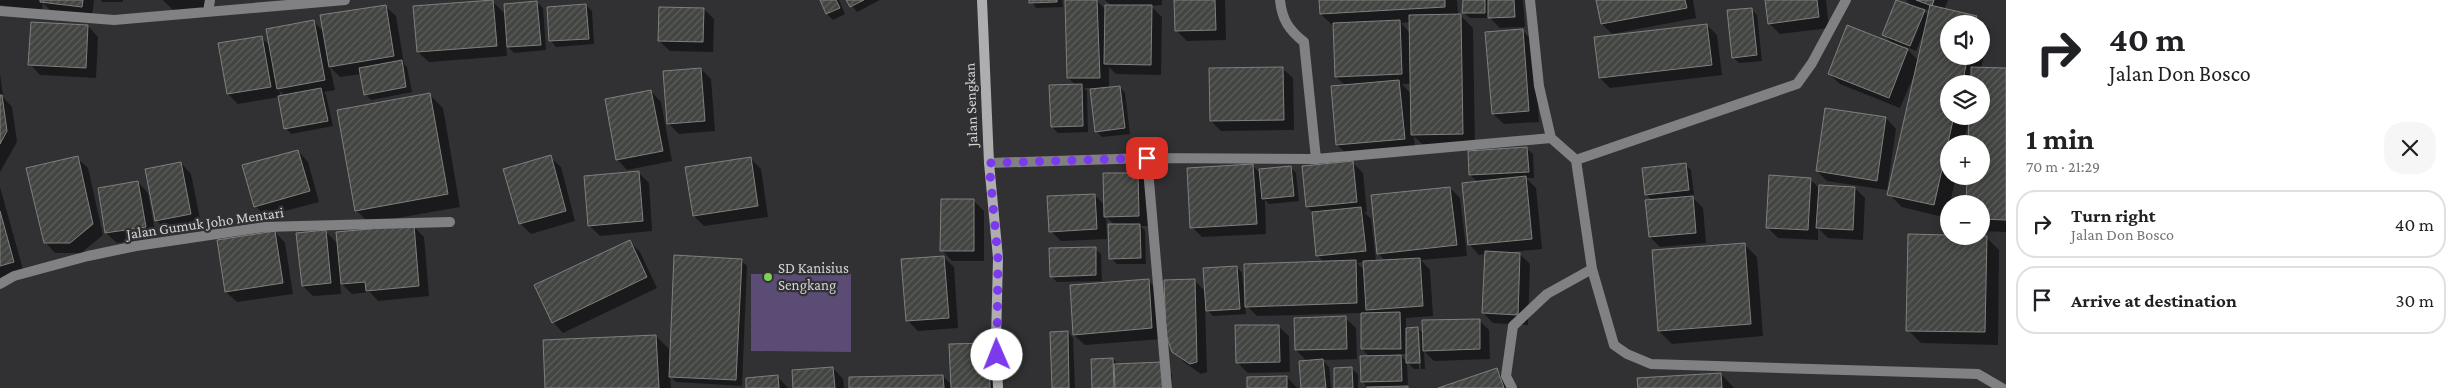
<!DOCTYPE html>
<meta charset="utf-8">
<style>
:root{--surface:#fff;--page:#f6f6f6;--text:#202124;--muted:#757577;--line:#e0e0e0}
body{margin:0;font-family:"Crimson Pro",serif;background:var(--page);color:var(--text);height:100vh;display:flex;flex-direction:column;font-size:19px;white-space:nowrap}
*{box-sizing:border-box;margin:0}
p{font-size:16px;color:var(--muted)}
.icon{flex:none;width:28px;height:28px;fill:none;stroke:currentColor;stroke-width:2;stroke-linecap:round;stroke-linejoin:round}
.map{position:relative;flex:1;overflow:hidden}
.panel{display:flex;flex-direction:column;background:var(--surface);width:450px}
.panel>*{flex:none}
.hud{background:#fff;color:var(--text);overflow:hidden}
.controls{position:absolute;left:1940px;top:15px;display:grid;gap:10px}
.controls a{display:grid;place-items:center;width:50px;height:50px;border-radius:50%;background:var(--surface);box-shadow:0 2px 12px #0003;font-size:25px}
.pin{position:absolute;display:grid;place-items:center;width:42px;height:42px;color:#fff;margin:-21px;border-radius:10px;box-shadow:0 2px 8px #0006}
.me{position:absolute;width:55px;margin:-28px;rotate:359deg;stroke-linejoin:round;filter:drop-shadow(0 0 4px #0008)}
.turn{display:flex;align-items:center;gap:18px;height:105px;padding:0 20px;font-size:22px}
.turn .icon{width:65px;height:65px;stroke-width:2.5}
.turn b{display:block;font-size:35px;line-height:42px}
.round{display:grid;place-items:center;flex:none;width:52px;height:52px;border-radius:20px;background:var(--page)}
.headline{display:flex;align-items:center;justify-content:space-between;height:85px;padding:0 20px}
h1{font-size:30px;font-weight:700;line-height:38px}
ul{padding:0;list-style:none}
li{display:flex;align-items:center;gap:15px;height:68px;margin:0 10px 8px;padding:0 10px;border:2px solid var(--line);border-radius:20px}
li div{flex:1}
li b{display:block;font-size:19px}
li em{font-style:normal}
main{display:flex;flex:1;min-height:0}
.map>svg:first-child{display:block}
</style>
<main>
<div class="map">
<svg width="2006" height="388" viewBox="0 0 2006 388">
<defs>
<pattern id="building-hatch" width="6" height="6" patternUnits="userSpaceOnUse" patternTransform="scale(1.25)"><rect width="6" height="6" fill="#434542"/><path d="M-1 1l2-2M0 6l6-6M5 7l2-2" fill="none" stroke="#5d5f5c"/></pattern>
</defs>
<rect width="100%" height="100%" fill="#313033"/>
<path fill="#5b4c76" d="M751,274H851V352L751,351Z"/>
<path fill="#0007" fill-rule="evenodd" d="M0,0H94L92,17L52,12L43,3L42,11L0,5Z
M101,0H123V2H102Z
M163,0H211V12L173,10Z
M821,0H839L845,14L833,20L827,14Z
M848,0H880L857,12Z
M1030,0H1062L1063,7L1036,8Z
M1105,0H1162V5L1151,6L1162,17L1161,75L1116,74L1109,67V88L1120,87L1125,93L1130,134L1102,137L1096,131L1091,88H1084L1087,91L1088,132L1058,133L1052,127L1076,85L1068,78L1097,1L1106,10L1112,6Z
M1175,0H1225L1226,40L1187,41L1177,31Z
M1320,0H1457L1458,15H1460L1473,28L1475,146L1425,147L1414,136L1415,150L1348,155L1337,145L1332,88L1346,86L1336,77L1334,27L1321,14ZM1410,22V33L1401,23ZM1402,84H1411V94Z
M1464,0H1523L1525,27L1500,28L1490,18H1470L1464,13Z
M1597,0H1693L1696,18L1612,34L1602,24Z
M1766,0H1826L1829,28L1780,34L1769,23Z
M1897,0L1912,6L1906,0H1948L1944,10L1977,17L1990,30L1981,68L2006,69V232L1981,231V144L1969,119L1963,144H1949V176H1956L1947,218L1902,207L1889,194L1918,66L1900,108L1840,84L1829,74L1893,44L1883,34ZM1920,7L1930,11L1929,16ZM1949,24H1981V56H1949ZM1924,32L1925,33L1919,61L1904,46L1916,51ZM1949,84H1981V116H1949Z
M493,2L506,15L537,2L543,8L546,50L514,53L506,45L507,56L429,62L418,52Z
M586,5L592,11L594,44L556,47L551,41Z
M385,6L396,16L404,64L407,67L412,92L371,100L365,94L361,74L340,77L330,67L335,90L324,92L326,95L333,126L291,134L286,128L279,97L238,104L228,94L261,37L270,46L313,21L324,32ZM279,90L285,96L281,97Z
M704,9L714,19L713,52L670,51L659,41Z
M1751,9L1757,15L1762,61L1739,63L1733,57Z
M1707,25L1717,35L1722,75L1610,88L1600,78Z
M88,26L98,37L96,78L40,75L30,64Z
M1523,31L1533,41L1539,122L1504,124L1493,114Z
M1282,68L1293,78L1294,130L1221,131L1211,121Z
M701,69L711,79L715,131L679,134L668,123Z
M0,74L3,95H1L12,107L17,142L0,172Z
M651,91L661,102L672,161L627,170L617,159Z
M430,95L443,108L460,207L369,223L356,210Z
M1886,118L1896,129L1887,190L1827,181L1817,171Z
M1527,149L1533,154L1534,178H1526L1536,188L1542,249L1511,252L1520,254L1530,264L1528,325L1493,323L1483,313L1486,254L1479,255L1469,244L1478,182L1470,175Z
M298,151L308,162L319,202L266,216L255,206Z
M550,157L561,167L575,221L531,234L520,223Z
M77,158L88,168L103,235L81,253H55L45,242Z
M750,158L761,169L768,217L704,226L694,216Z
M1352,162L1363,173L1367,212H1364L1371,219L1376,261H1385L1378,253L1450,188L1460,198L1467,256L1421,260L1430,270L1433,316L1406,318V329H1418L1424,334L1479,320L1489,330L1490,359L1434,361L1424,351L1425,369H1421L1420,333H1417L1419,369H1414L1408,363L1407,354H1399L1407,362L1408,388H1368L1362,381L1376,355H1368L1362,349V313L1257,316L1245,304L1246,314L1213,316L1205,308L1207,372L1201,374L1184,362L1174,351L1194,280L1206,292L1237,267L1242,273L1244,295H1246L1324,262L1318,256L1314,213L1307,207ZM1364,262L1365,271L1357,263Z
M181,163L191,174L201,224L167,231L156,220Z
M1685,164L1691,170L1694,195L1691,196L1703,208L1706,243L1660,247L1650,237L1653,201L1646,194Z
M1253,166L1261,174L1290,167L1296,173L1299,201L1269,204L1265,200L1266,234L1202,237L1192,227Z
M638,172L649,183L652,231L600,236L589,225Z
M1137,174L1148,184L1149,226H1141L1145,231L1146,264H1117L1111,258L1115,225L1106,217L1107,239L1061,241L1051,231L1095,195L1105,206Z
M1810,179L1820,189L1855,188L1865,198L1863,240L1828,238L1818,228V240L1778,238L1767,227Z
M138,182L148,193L156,237L117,243L106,233Z
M0,187L24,273L0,280Z
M974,201L984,211V261H952L942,250Z
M413,226L424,237L429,296L378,301L370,292L352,294L340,282L341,294L313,296L303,286L325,231L338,244Z
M275,232L285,243L293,294L237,302L226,292L218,241Z
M1986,237L1999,250L1998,345L1921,343L1908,330Z
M630,242L640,252L657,288L563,333L553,322Z
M1744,244L1757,257L1763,336L1672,344L1659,331Z
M1095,249L1101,254L1102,281L1057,282L1051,276Z
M943,257L954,267L958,328L918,331L907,320Z
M741,260L747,266L742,386L676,382L670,376L671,388H546L656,336L669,349V360H671Z
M1148,280L1158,291L1162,339L1085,345L1074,335Z
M1345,318L1356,328L1357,359L1322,360L1329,367L1331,388H1302L1308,362L1296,350Z
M1278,326L1289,336L1290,372L1248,373L1238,363Z
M1068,332L1073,338L1075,388H1053Z
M989,344L999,355L1000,388H851L943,376L952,385Z
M1113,359L1119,365L1161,364L1172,374V388H1094Z
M833,368L843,379L844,388H795Z
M1352,369L1358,374V388H1336Z
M1496,370L1507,380L1510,388H1442Z
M1721,374L1734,388H1639Z
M777,376L788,388H748Z
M1287,377L1297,388H1248Z"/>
<path fill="url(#building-hatch)" stroke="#7e807d" d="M40,0H83L82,7L40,2Z
M493,0L497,46L417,52L413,6Z
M820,0H836L840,8L826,14Z
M846,0H864L850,7Z
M1029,0H1057V2L1029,3Z
M1065,0H1097L1100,78H1067Z
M1174,0H1215L1216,30L1175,31Z
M1319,0H1445V7L1320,14Z
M1463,0H1485V13H1462Z
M1488,0H1514L1515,17L1488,18Z
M1596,0H1685L1687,8L1601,24Z
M1765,0H1817L1819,17L1768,24Z
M1896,0L1925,10L1910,46L1882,35Z
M1916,0H1934L1932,6Z
M537,1L541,45L507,47L504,4Z
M586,4L589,39L549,41L547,7Z
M386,5L394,56L329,67L320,15Z
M1105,5H1152L1151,65L1104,64Z
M1930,5L1977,16L1975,24H1949V56H1968L1962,84H1949V116H1954L1934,205L1887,195Z
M659,7L704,8L703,42L658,41Z
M1752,8L1757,55L1732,58L1727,10Z
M1461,14L1463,134L1411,135L1409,15Z
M314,20L325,80L277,89L266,29Z
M1400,20L1402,74L1335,77L1333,23Z
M31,22L88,25L86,68L28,65Z
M1707,24L1712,65L1599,78L1594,37Z
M1847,25L1908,49L1889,98L1828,74Z
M1523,29L1529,111L1492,114L1485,32Z
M262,36L271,87L227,94L218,43Z
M402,60L406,87L364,95L359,68Z
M1283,67L1284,120L1210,121L1209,68Z
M1971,67L2006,68V220L1981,219V204H1966L1967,176H1981V144H1968L1969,116H1981V84H1971Z
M701,68L705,121L667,124L663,71Z
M1399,80L1405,139L1336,145L1331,86Z
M1082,84L1083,126L1051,127L1049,85Z
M1120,86L1125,128L1095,132L1090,89Z
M321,88L328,121L284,129L278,96Z
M651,90L663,151L616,160L605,99Z
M430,93L448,194L355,211L337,110Z
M0,95H2L7,131L0,144Z
M1825,108L1886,117L1877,181L1816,171Z
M1527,147L1529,172L1469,175L1468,151Z
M298,150L310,191L254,207L242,165Z
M551,155L566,211L519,224L503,169Z
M78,156L93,224L70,243H44L26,168Z
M751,157L758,206L693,216L685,167Z
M1353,161L1357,202L1306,207L1302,166Z
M181,162L191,214L155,221L145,169Z
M1686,163L1689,190L1645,195L1642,168Z
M1253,164L1257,224L1190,228L1187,168Z
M1291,166L1294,196L1262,199L1259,169Z
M639,171L643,221L588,226L584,176Z
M1103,173H1138L1139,216L1104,217Z
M1769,175L1811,178L1808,230L1766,228Z
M1526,176L1532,239L1468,245L1462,183Z
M138,181L146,227L105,233L98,188Z
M1819,185L1855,187L1853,230L1816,228Z
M1450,187L1457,245L1377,254L1371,195Z
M1095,194L1097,229L1049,232L1047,196Z
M1693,196L1696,233L1649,237L1645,200Z
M941,199H974V251H940Z
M1361,207L1366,251L1316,256L1312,212Z
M0,211L14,262L0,266Z
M1108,224H1140L1141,258L1109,259Z
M414,225L419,286L366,291L365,282L341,284L336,232Z
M326,230L331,283L302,286L296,233Z
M275,231L283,283L225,292L217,240Z
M1908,234L1987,236L1985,332L1906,331Z
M630,240L647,277L552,323L534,285Z
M1745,243L1751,324L1658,331L1652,250Z
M1096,247V275L1050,277L1049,248Z
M1485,251L1520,253L1518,315L1482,313Z
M674,255L742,259L736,380L669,377Z
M944,256L949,318L906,321L901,259Z
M1420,258L1423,306L1366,310L1363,261Z
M1356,260L1357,303L1245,307L1244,264Z
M1237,266L1240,309L1206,311L1203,268Z
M1149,279L1152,328L1073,335L1070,285Z
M1195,279L1197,362L1190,364L1172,352L1166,335L1164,280Z
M1400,312L1401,349H1361V313Z
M1346,316L1347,349L1295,350L1294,318Z
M1480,319V349L1423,351L1422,320Z
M1235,325H1279L1280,362L1236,363Z
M1418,327L1420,363H1406V328Z
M1068,331L1069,388H1052L1050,332Z
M656,335L659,388H545L543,340Z
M989,343L990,388H951L949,344Z
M1401,355L1402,381L1361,382L1360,356Z
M1113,358L1114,388H1092L1091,359Z
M1323,359L1326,388H1301L1299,361Z
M1162,362L1163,388H1115L1114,364Z
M833,367L835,388H793L792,370Z
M1352,367L1353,388H1334V368Z
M1497,368L1504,388H1438Z
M1721,373L1722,388H1638L1637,378Z
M778,375L779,388H746V378Z
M943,375L944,388H849V377Z
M1287,376V388H1247V377Z
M1408,386V388H1367V387Z"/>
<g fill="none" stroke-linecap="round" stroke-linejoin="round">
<path stroke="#818082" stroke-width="10" d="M1280,0C1282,20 1289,30 1304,42L1316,159
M1530,0L1539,86L1551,138
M0,11L114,20L345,0
M208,11L210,0
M1147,158L1167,388
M1576,160L1797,84L1812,63L1846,0
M989,163L1147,158L1316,159L1551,138L1576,160L1592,269L1614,345L1627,354L1651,364L1978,374L2002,388
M0,284L14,276L88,256L136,246L264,227L450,222
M1512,388L1506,376L1513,326L1547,294L1592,269"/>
<path stroke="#aeadb0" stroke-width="10" d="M982,0L989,163L998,258L996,339L998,388"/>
</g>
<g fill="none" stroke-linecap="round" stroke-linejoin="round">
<path stroke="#7c3aed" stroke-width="9" stroke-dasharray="0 16.2" d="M997,355L998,258L989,163L1147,158"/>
</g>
<circle fill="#7ed153" stroke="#313033" stroke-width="2" cx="768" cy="277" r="5"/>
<g text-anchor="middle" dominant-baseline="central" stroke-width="4.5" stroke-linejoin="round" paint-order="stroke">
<g font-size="15" fill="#d3d3d5" stroke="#313033">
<text transform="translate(971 105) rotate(-92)">Jalan Sengkan</text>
<text transform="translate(205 223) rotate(-8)">Jalan Gumuk Joho Mentari</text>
</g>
<g font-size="15" fill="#d3d3d5" stroke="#313033" text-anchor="start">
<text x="778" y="268">SD Kanisius<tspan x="778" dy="17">Sengkang</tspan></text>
</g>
</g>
</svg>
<div class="controls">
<a><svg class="icon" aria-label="sound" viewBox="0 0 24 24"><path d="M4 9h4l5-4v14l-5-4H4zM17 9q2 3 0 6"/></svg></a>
<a><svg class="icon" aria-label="layers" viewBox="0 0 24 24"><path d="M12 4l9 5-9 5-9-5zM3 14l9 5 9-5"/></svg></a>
<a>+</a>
<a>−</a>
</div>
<div class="pin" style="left:1147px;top:158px;background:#d93025"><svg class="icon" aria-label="arrive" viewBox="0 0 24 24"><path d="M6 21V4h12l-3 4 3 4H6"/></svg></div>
<svg class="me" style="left:997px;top:355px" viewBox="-20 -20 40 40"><circle r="19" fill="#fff"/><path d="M0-13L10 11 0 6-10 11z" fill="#7c3aed"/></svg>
</div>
<section class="panel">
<div class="hud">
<div class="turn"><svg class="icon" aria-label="right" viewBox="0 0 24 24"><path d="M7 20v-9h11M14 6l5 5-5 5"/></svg><div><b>40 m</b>Jalan Don Bosco</div></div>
</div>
<div class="headline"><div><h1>1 min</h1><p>70 m · 21:29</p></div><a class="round"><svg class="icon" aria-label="close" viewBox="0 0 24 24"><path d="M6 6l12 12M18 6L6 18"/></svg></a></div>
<ul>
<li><svg class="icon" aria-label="right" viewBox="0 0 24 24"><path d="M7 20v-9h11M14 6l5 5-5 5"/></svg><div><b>Turn right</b><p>Jalan Don Bosco</p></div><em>40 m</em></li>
<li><svg class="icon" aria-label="arrive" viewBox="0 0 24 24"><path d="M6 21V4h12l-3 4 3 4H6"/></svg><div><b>Arrive at destination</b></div><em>30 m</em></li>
</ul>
</section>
</main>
